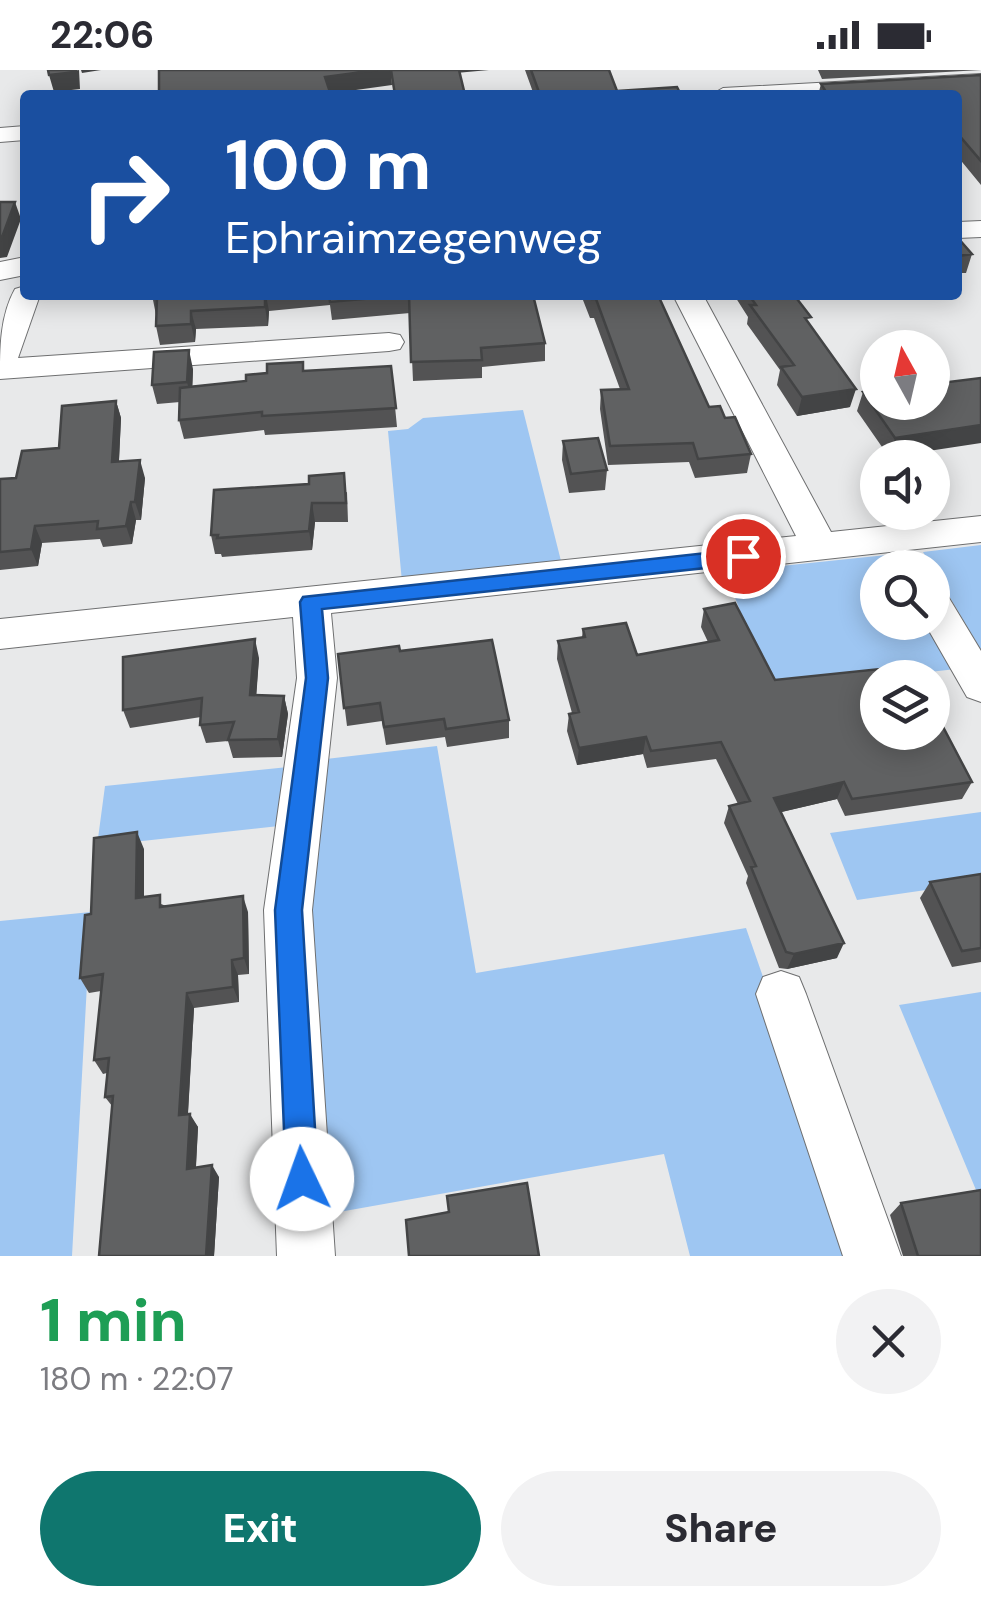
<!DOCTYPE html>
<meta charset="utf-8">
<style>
:root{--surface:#fff;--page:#f2f2f3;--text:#2b2b33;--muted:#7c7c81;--accent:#0f766e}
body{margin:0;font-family:"DM Sans",sans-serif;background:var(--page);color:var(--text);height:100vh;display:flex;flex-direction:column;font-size:38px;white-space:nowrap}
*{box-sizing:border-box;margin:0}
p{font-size:32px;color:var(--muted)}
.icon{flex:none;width:55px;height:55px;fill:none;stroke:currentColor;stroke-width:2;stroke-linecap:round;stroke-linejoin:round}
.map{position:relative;height:1186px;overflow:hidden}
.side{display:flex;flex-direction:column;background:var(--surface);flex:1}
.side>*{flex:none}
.hud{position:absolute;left:20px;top:20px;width:942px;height:210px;border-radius:10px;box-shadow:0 5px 25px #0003;background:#1a4fa0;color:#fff;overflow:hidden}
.needle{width:65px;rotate:352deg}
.tools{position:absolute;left:860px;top:260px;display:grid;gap:20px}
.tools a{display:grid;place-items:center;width:90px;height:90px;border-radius:50%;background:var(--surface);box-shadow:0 5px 25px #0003;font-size:50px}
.pin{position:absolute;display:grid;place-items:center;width:85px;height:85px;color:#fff;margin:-42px;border:5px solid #fff;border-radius:50%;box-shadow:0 2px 10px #0007}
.me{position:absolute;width:110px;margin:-55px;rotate:357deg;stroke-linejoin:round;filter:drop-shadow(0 0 8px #0008)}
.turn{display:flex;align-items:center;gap:35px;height:210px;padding:0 40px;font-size:45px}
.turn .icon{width:130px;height:130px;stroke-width:2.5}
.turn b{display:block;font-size:70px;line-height:85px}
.round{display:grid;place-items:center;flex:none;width:105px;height:105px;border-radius:52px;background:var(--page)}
.summary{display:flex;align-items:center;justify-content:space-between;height:170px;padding:0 40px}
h1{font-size:60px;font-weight:800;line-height:75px;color:#1e9e55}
.primary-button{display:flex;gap:20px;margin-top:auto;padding:20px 40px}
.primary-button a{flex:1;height:115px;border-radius:60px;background:var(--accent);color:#fff;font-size:40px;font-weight:800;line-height:115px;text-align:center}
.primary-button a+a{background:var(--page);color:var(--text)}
.status{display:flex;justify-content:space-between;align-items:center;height:70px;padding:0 50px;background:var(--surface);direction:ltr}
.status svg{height:28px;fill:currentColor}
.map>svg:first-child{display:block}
</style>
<div class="status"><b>22:06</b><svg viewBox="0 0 49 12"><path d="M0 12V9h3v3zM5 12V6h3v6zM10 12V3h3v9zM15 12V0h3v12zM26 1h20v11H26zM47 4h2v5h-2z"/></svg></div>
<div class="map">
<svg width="981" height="1186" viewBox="0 0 981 1186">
<rect width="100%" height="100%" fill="#e8e9ea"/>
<path fill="#9ec6f2" d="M523,340L562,495L402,512L388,361L408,359L423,348Z
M981,475V580L923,482Z
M896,484L903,497L878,498V552L931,553L956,599L771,620L725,502Z
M437,676L476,903L746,858L860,1186H690L664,1084L328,1144L307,838L326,689Z
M298,696L288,755L97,776L105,716Z
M981,742V812L857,830L830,763Z
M91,842L72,1186H0V851Z
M981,922V1132L899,935Z"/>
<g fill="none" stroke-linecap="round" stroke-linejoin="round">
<defs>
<path id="minor" d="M981,4V18L853,25H711L723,18Z
M25,56V70L0,72V58Z
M981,151V167L958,168V152Z
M25,187V205L0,210V192Z
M25,216V225H40L18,288L389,263L400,265L404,272L400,279L389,281L0,309C0,277 0,246 15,219Z
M673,225H703L831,462L981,446V472L331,543L337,608L312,840L335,1186H277L264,840L297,608L293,547L0,579V549L796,466Z
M932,519L946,523L981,581V632L967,627L924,552H932Z
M781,901L799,907L806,924L901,1186H843L756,924L763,907Z"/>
</defs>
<use href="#minor" stroke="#6e6f70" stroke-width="2"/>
<use href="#minor" fill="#fff" fill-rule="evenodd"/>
</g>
<path fill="#535354" d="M525,0H609L617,21L681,25H534Z
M818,0H981L822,9Z
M981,5V115L958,87V25H818L821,14Z
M958,168L972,184L966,203H958Z
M152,225H533L545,273V291L482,297V308L413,311L410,243L332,250L330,235L269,241L268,256L196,259L195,272L160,275L156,256V245Z
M581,225H658L709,337L725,348L751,384L747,403L695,408L689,392L608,395L600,339L601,320L620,319L594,248H590Z
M734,225H795L850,337L797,346L777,315L780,300L747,254L748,247Z
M391,296L397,357L265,365L264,360L184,369L179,350L180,332L157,334L152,315L193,299L192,316L246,311L304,301Z
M863,322L932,332L889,387L857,341Z
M116,331L121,348L119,391L145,408L141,450H136L132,474L103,477L100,469L42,473L38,496L0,500V409L16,408L59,378Z
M563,371L607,400L605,420L569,423L562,390Z
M347,422L348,452H315L312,480L222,487L221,484H215L211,465Z
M704,539L775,610L972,712L962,729L845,746L837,729L781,742L837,888L787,899L779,898L746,813L748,806L724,753L729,736L738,734L716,689L647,698L643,684L577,695L567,661L569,644L572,643L557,589L558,571L582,567L583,559L637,585L708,572L701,557Z
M400,581L509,650V668L447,677L445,667L386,675L382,651L347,656L338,584Z
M259,588L256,625L284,626L288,644L282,687L233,688L228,671L206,673L200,655L201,647L130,658L123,640Z
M144,779V827L166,836L248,842L249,904L238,905L239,932L194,938L188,1044L198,1057L196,1097L219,1107L214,1186H99L112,1036L105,1027L107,1003L103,1004L94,990L101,921L89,923L80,908Z
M981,804V892L952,897L920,828L930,812Z
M901,1133L981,1186H903L890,1145Z"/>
<path fill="#434445" d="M79,0L80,19L54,22L49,5Z
M81,0H101L82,3Z
M377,0H391L392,15L327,24L325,7Z
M456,0H489L456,3Z
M15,132L21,149L7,187L0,188V170Z
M266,225L269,241L268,256L265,237Z
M191,241L196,259L195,272L191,254Z
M189,280L193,299L192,331L187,312Z
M856,319L850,337L797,346L802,327Z
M116,331L121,348L118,409L112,392Z
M981,355V373L889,387L895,368Z
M140,390L145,408L141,450L135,432Z
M131,432L136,450L132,474L126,456Z
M312,433L315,452L312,480L309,461Z
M35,456L42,473L38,496L31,479Z
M255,569L259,588L255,644L250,625Z
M284,626L288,644L282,687L278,669Z
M646,667L643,684L577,695L579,678Z
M844,712L837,729L769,745L774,728Z
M137,762L144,779V844L136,828Z
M243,826L248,842L249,904L244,888Z
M844,873L837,888L787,899L794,884Z
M232,890L238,905L239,932L233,917Z
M187,923L194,938L187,1058L179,1045Z
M190,1044L198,1057L195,1111L187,1099Z
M212,1095L219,1107L214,1186H206Z"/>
<path fill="#606162" stroke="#434445" stroke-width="2.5" d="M48,0H76V2L49,5Z
M159,0H377L325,7L331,25H159Z
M391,0H459L465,25H395Z
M531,0H609L617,21L677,17L681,25H540Z
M981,5V91L958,64V25H828L821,14Z
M0,132H15L1,170H0Z
M958,168L972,184L958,186Z
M152,225H265V237L191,241V254L156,256L157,227L152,228Z
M329,225H533L545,273L481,278L482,290L411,292L409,225L330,232Z
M590,225H658L709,337L720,336L725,348L735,347L751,384L698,389L693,373L610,376L601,320L629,319L596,229H592Z
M749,225H794L811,247L805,248L856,319L802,327L781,297L794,295L750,235H756Z
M189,280L187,312L152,315L154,282Z
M303,292V301L391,296L396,338L262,346V342L179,350L180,318L246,311V305L267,303V294Z
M981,308V355L895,368L863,322L878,320V332H932V314Z
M116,331L112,392L140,390L135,432H131L126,456L97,459L98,451L35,456L31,479L0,482V409L16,408L22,381L59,378L62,336Z
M598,368L607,400L571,404L563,371Z
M344,403L346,433H312L309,461L217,468L218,465H211L214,420L309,414V406Z
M735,533L775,610L880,599L884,608H878V662H932V654L941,653L972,712L852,729L844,712L774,728L844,873L794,884L786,882L751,797L756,796L729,736L750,731L721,672L651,681L646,667L579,678L569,644L579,642L558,571L585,567L583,559L626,553L637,585L719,570L704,539Z
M255,569L250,625L284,626L278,669L228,670L234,652L200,655L202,628L123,640V587Z
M492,570L509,650L446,659L444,649L384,657L380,633L344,638L338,584L399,576L400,581Z
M137,762L136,828L160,825V837L243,826L244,888L232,890L233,917L187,923L179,1045L190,1044L187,1099L212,1095L206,1186H99L113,1026L105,1027L109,988L94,990L103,904L80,908L85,845L91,844L94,768Z
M981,804V878L962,881L930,812Z
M527,1113L539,1186H409L406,1150L449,1142L447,1126Z
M981,1120V1186H918L901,1133Z"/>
<path fill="#1a73e8" stroke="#114b97" stroke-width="2.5" d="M743,479L753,486L743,494L322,539L328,608L302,840L318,1109L313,1120L302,1125L291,1120L286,1109L275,840L306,608L300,532L303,527Z"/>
</svg>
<div class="tools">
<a><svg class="needle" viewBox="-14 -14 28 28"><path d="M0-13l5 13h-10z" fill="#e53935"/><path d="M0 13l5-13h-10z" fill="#7c7c81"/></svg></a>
<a><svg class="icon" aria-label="sound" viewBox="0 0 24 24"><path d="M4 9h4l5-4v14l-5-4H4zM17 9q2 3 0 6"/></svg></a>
<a><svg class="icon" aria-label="search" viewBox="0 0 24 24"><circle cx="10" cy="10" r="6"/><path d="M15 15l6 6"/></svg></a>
<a><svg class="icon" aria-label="layers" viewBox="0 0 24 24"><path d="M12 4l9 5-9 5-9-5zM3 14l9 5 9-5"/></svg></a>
</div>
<div class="pin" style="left:743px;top:486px;background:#d93025"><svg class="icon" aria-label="arrive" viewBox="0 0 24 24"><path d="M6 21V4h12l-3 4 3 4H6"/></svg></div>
<svg class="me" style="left:302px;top:1109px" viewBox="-20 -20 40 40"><circle r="19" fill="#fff"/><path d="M0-13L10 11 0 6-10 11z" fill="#1a73e8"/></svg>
<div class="hud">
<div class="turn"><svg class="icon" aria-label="right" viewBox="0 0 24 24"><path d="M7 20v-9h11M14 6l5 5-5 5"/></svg><div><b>100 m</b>Ephraimzegenweg</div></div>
</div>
</div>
<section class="side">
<div class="summary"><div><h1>1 min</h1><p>180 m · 22:07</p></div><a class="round"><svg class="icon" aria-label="close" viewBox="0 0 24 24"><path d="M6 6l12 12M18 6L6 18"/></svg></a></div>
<div class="primary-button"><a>Exit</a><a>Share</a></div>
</section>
